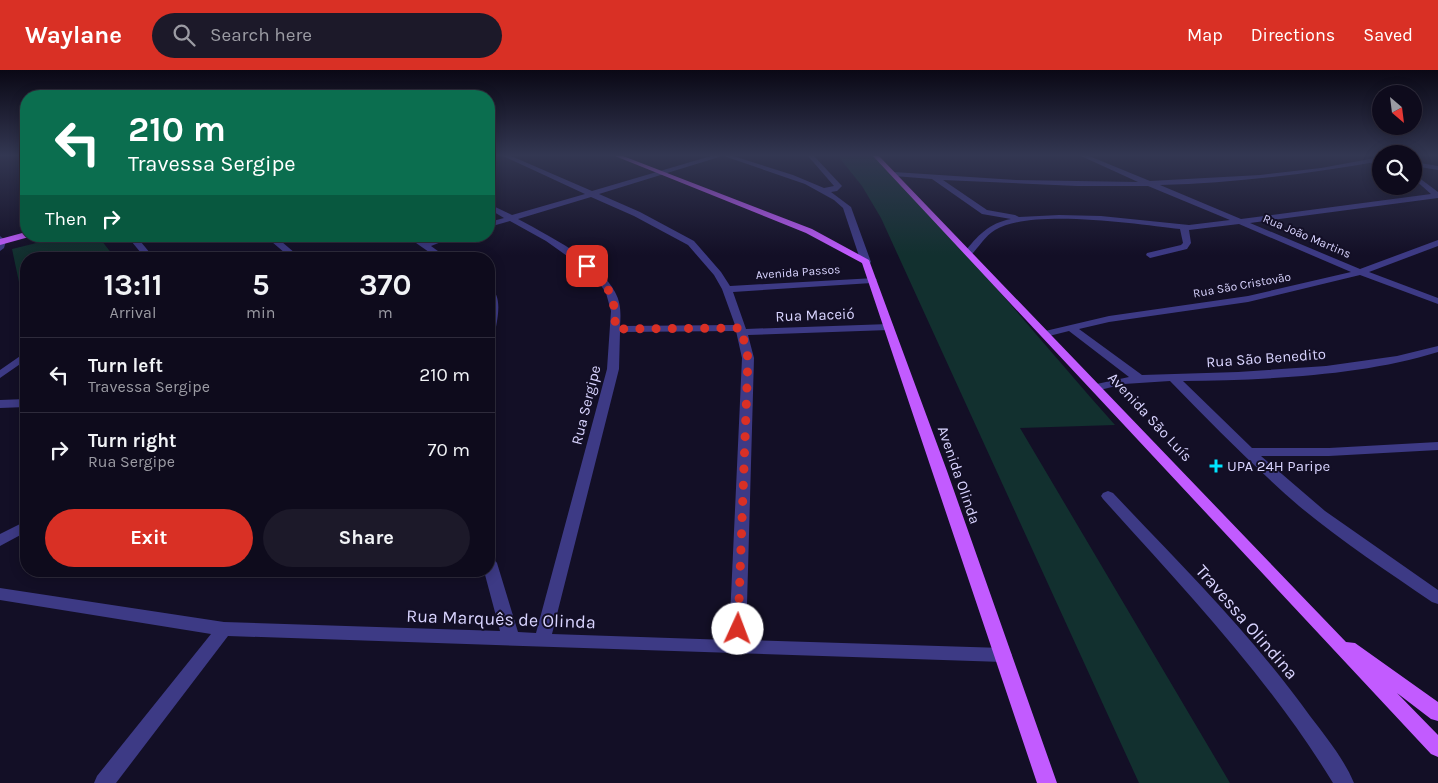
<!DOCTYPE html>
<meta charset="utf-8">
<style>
:root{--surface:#0e0b1c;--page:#1c1929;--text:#f1f3f6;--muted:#9b9ba3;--line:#2e2b3b;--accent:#d93025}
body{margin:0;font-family:Karla,sans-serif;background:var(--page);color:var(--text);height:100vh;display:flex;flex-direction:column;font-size:19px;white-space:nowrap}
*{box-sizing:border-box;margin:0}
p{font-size:16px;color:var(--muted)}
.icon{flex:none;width:28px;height:28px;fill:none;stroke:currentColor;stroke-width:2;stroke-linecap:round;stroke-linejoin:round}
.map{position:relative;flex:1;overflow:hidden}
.details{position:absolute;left:20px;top:182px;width:475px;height:325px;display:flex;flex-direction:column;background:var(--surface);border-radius:20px;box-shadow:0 2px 12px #0003,0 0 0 1px var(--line)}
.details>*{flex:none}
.top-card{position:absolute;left:20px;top:20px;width:475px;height:152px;border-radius:20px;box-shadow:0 2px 12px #0003,0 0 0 1px var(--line);background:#0b6e4f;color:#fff;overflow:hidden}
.needle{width:32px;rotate:152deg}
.tools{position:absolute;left:1372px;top:15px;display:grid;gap:10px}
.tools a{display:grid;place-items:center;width:50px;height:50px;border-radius:50%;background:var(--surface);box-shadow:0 2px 12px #0003,0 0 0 1px var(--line);font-size:25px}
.pin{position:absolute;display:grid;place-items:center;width:42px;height:42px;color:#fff;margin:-21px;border-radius:10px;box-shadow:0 2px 8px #0006}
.me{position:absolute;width:55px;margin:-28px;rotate:2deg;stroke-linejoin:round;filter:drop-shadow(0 0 4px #0008)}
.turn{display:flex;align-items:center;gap:18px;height:105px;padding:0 25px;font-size:22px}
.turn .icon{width:65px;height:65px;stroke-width:2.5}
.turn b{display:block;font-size:35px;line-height:42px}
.then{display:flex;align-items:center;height:48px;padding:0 25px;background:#0003;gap:10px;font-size:19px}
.eta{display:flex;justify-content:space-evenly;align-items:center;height:85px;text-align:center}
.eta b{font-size:30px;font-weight:700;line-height:35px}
.action{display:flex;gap:10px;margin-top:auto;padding:10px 25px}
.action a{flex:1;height:58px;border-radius:30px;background:var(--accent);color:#fff;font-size:20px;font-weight:700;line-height:58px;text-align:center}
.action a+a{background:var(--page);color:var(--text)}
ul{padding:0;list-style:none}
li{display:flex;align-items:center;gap:15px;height:75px;padding:0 25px;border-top:1px solid var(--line)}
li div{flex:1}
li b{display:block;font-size:19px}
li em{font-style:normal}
header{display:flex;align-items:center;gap:30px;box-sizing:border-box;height:70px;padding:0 25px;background:var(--accent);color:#fff}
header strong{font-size:24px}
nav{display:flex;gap:28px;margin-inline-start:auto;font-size:18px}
.search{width:350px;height:45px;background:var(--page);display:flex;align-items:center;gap:12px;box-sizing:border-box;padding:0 18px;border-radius:28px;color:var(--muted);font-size:19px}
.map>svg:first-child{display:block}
</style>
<header>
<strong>Waylane</strong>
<div class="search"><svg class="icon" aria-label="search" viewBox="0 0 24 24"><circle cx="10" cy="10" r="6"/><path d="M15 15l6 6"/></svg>Search here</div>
<nav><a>Map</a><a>Directions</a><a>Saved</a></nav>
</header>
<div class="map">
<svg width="1438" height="713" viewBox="0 0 1438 713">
<rect width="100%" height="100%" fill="#130f26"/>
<path fill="#12302f" d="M838,86H876C960,171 1035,265 1115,355L1020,358L1230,713H1139L881,148L862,116Z
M65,166H98L116,189H26V230L23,231L12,179Z"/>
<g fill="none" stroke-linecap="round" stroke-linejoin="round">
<path fill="#3d3a85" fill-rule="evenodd" d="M503,86H511L592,121L711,86H720L719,87L599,124L640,142L694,171L721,202L730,216L875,208L877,210L872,213L733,222L746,259L889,254L894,257L889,260L748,265L754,288L746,570L1003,578L1009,580L1012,585L1009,590L1003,592L228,566L116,713H94L97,706L211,564L0,530V518L224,552L500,561L484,501H489V487L494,489L497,493L518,562L536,563L607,299L611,241L606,223L598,211L584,198L546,171L510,151L489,157V152L504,148L489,139V134L512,145L585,124ZM591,127L634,146L688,175L714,205L722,219L735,255L620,256C621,244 621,233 615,222C598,190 549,166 518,149ZM736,261L742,288L729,570L552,564L619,299L620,262Z
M724,86H733L793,105L824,118L834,116L808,86H814L842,116L837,121L831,122L851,137L871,192L869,194H863L861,192L843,138L834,130L805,114Z
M1081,86H1089L1150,111L1260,105L1321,98L1381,87V91C1308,104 1235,113 1160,115L1241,149L1431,124L1414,109V104L1438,122V128L1250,153L1360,199L1438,170V176L1369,202L1438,228V234L1360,205L1248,232L1109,252L1079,259L1142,305L1238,302L1326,296L1397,286L1438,276V282C1362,306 1263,310 1183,311L1252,378H1329L1438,372V380L1329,386H1261L1325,441L1438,520V534L1432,532C1387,501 1341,471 1299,436C1254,397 1212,354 1170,311L1124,314L1096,321L1092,319L1090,317L1092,315L1129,307L1069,261L1045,267L1040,264L1041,262L1109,246L1248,226L1351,202L1239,154L1189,160L1191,173L1187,179L1150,188L1146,185L1147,183L1181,175L1183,173L1180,159C1137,154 1031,138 995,160C985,166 979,177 971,185L968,186L964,183C977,166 989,153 1011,149L982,144L932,109L894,106L890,104L894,102L1016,110L1138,112ZM943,110L1077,116H1148L1230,150L1189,155L1101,146L1059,145L1019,147L1015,145L987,140Z
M1414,92L1438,96V100L1414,96Z
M0,166L6,171L4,178L0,181Z
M127,166H136L155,189H146Z
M265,166H275L302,189H292Z
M406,166H416L425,172L443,166H456L431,176L449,189H439Z
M489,218C505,224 496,255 494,268L489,271Z
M26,282V290L0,308V300Z
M26,329V337L0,338V330Z
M1108,421L1113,423C1181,495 1252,565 1310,646C1326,667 1344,689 1354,713H1333C1269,608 1185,520 1103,429L1101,426L1103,423Z
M26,451V462L0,476V464Z"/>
<path fill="#c25bff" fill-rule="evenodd" d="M615,86H623L812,159L869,190L947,401L1057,713H1037L862,193L806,163Z
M873,86H879L1346,572L1355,573L1438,632V651L1431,649L1397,623L1438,665V687L1431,684Z
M26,162V166L29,167L0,175V169Z"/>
</g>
<linearGradient id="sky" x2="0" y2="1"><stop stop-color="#0a0815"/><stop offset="0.46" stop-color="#333752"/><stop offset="1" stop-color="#333752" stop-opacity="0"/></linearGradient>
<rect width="1438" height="185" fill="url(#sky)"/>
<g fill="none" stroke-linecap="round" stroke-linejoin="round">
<path stroke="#d93025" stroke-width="9" stroke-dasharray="0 16.2" d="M587,196C610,216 616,228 615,259L741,258L748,288L738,559"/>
</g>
<path fill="#00e5ff" stroke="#130f26" stroke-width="2" d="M1213.5 388.5h5v5h5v5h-5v5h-5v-5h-5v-5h5z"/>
<g text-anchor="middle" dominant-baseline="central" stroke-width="4" stroke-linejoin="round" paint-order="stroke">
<g font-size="12" fill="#d9d4ff" stroke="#130f26">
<text transform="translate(1307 166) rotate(23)">Rua João Martins</text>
<text transform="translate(798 202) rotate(-4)">Avenida Passos</text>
<text transform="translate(1242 215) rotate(-10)">Rua São Cristovão</text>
</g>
<g font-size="15" fill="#d9d4ff" stroke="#130f26">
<text transform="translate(815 245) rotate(-2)">Rua Maceió</text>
<text transform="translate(1266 288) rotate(-4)">Rua São Benedito</text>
<text transform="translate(586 335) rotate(-76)">Rua Sergipe</text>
<text transform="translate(1150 347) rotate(47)">Avenida São Luís</text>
<text transform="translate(959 405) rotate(71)">Avenida Olinda</text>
</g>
<g font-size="15" fill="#d9d4ff" stroke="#130f26" text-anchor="start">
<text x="1227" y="396">UPA 24H Paripe</text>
</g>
<g font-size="18" fill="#d9d4ff" stroke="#130f26">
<text transform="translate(501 549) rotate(2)">Rua Marquês de Olinda</text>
<text transform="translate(1247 552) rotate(49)">Travessa Olindina</text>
</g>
</g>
</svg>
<div class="tools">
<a><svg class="needle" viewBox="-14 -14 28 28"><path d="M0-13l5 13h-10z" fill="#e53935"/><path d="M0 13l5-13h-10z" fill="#9b9ba3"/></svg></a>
<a><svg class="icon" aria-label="search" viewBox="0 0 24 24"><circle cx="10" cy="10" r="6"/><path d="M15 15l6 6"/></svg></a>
</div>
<div class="pin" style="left:587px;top:196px;background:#d93025"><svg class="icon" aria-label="arrive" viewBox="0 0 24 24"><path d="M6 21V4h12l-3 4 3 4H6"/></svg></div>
<svg class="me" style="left:738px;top:559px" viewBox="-20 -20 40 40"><circle r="19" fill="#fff"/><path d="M0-13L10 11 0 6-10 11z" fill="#d93025"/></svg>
<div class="top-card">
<div class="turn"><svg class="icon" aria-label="left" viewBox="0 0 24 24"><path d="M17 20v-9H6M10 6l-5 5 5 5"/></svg><div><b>210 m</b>Travessa Sergipe</div></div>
<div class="then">Then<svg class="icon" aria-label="right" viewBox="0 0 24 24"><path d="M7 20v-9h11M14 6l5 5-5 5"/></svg></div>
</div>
<section class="details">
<div class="eta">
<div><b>13:11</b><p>Arrival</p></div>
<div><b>5</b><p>min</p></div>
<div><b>370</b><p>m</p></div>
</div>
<ul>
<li><svg class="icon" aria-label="left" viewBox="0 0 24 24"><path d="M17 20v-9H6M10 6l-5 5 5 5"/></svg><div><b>Turn left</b><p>Travessa Sergipe</p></div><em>210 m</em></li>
<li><svg class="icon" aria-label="right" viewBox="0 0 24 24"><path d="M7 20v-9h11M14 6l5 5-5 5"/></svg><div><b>Turn right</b><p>Rua Sergipe</p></div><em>70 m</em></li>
</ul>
<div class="action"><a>Exit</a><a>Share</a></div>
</section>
</div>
